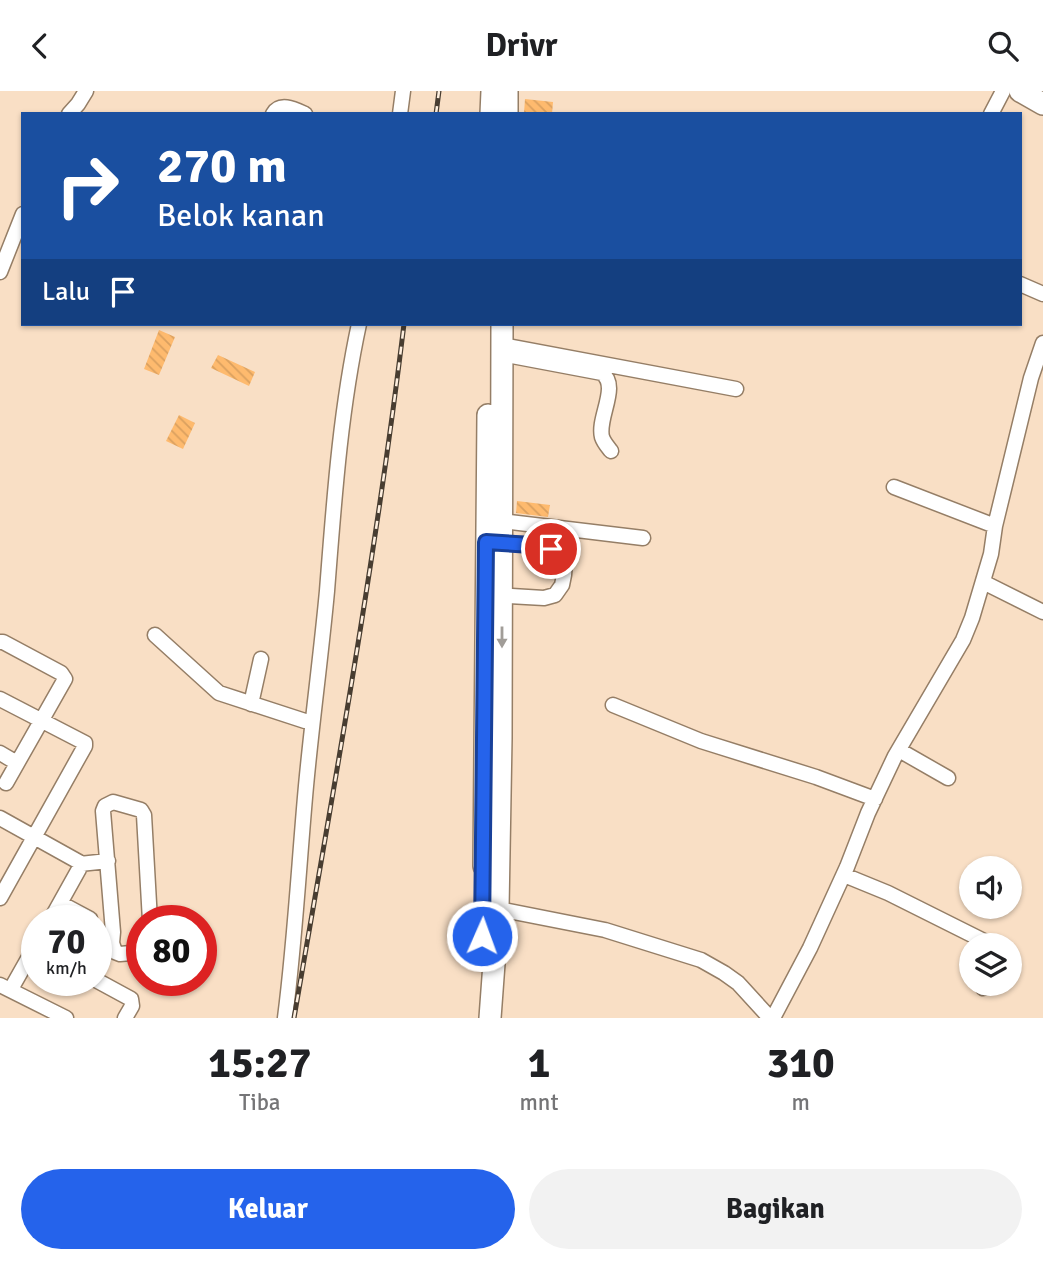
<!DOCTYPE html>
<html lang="id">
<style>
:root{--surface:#fff;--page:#f2f2f2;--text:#202124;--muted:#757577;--accent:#2563eb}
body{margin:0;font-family:Signika,sans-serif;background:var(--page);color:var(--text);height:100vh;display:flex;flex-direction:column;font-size:26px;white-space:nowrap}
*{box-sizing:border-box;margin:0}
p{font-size:23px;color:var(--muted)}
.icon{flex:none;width:38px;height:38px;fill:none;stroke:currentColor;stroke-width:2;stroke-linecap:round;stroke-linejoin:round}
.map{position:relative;height:927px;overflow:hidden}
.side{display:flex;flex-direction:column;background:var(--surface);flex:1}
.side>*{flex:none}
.top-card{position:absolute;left:21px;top:21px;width:1001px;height:214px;border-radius:0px;box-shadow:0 2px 5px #0004;background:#1a4fa0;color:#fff;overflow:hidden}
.buttons{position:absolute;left:959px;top:765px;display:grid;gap:14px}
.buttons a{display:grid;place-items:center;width:63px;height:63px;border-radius:50%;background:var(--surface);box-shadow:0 2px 5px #0004;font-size:35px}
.speed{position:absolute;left:21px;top:814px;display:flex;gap:14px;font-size:35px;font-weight:700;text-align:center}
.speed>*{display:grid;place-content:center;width:91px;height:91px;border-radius:50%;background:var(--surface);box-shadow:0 2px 5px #0004;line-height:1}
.speed small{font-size:18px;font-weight:400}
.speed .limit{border:10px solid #d22;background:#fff;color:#111}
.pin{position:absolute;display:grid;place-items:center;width:60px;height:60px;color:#fff;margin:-30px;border:4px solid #fff;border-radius:50%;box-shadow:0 2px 7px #0007}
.me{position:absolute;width:77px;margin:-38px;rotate:2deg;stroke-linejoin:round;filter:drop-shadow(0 0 5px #0008)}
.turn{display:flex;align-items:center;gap:24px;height:147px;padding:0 21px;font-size:32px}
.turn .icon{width:91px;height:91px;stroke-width:2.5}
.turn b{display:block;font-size:49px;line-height:60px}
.then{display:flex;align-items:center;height:66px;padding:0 21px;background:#0003;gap:14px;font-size:26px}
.eta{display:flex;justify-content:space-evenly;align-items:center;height:119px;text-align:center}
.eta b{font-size:42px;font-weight:800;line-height:49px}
.action{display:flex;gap:14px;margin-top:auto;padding:14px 21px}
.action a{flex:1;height:80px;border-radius:42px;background:var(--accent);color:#fff;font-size:28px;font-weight:800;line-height:80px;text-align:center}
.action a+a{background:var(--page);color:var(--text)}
header{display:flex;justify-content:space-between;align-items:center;height:91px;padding:0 21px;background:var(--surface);font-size:32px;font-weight:800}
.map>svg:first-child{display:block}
</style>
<header><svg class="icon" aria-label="back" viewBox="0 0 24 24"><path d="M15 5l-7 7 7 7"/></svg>Drivr<svg class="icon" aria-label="search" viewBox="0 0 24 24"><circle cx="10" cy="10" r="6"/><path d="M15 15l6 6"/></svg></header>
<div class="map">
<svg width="1043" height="927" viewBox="0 0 1043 927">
<defs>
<pattern id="building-back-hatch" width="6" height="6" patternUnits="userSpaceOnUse" patternTransform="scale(1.75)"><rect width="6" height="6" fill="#feba6e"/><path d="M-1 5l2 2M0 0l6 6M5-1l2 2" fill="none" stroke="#daa05f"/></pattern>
</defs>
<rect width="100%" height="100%" fill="#f9dfc5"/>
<path fill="url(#building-back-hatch)" d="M525,8L553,11L552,23L524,22Z
M159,239L175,246L159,284L144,278Z
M218,264L255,281L249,295L211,277Z
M179,324L195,332L183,358L166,350Z
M517,410L550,414L548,426L516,422Z"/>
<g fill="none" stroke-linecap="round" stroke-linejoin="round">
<defs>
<path id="minor" d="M69,23L78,13L86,0
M273,23C280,11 294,18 305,23
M400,23L403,0
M991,23L1003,0
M0,181L23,123
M1020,193L1043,203
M502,254L736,298
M502,265H512L602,282C620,295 597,327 602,346C604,352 608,356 611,360
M894,396L995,435
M502,430L643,447
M983,491L1043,521
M493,504L544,507L555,504L562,494L564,484L565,471L561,462C540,453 517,453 494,452
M155,544L219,602L305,630
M0,551H3L61,582L65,588L6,692
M0,608L85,652V655L0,807
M251,613L261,568
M613,614L701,650L816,686L875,708
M899,659L948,687
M0,662L17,672
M0,727L79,771V778L50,830
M80,773L108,770
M844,784L888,802L992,854
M60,812L90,828
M498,818L605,839L701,869L724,882L738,892L770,927
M142,861L120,863L115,861L112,852L113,841L103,720L105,715L113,711L141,719L144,724L150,830
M96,889L131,908L132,915L125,927
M0,894L66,927
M983,897L985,892
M11,898L37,852
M285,927C295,850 299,772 306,695C312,630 321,565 327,500C334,411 340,321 359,233
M773,927L810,857L847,776L868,722L895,665L963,549L972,527L991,463L995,435L1031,287L1043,252"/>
<path id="highway" d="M1020,0L1043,13
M491,23L492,0
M507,23V0
M484,775L488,324
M490,927L498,818L501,647L502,233"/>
</defs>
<use href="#minor" stroke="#957e66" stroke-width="17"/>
<use href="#highway" stroke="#957e66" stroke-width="24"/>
<use href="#minor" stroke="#fff" stroke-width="14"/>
<use href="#highway" stroke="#fff" stroke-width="21"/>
<defs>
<path id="rail" d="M436,23L439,0
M294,927C334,696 376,465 404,233"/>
</defs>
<use href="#rail" stroke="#483d31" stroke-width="5"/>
<use href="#rail" stroke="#feefdf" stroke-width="2.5" stroke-dasharray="8" stroke-linecap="butt"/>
</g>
<defs><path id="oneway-solid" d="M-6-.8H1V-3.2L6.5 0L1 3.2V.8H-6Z" transform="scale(1.75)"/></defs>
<use fill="#a19d98" href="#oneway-solid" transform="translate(502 546) rotate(90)"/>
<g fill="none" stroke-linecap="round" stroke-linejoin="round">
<defs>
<path id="route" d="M482,845L486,451L531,454L551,458"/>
</defs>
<use href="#route" stroke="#184099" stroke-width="18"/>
<use href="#route" stroke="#2563eb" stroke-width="12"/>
</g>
</svg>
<div class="buttons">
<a><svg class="icon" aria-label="sound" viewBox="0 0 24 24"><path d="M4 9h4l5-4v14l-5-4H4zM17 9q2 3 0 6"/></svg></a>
<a><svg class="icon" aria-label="layers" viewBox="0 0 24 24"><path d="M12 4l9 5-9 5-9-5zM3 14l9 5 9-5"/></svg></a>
</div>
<div class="speed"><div>70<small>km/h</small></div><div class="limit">80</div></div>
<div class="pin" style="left:551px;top:458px;background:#d93025"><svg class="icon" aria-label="arrive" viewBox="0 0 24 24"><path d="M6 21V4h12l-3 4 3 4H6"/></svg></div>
<svg class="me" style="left:482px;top:845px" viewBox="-20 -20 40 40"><circle r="17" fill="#2563eb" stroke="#fff" stroke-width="3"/><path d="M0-11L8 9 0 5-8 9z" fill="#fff"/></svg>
<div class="top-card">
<div class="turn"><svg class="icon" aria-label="right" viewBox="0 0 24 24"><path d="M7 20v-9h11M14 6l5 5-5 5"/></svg><div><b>270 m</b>Belok kanan</div></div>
<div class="then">Lalu<svg class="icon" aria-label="arrive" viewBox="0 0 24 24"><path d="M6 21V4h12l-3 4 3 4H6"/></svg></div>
</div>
</div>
<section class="side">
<div class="eta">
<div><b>15:27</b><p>Tiba</p></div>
<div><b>1</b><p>mnt</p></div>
<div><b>310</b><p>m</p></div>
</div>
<div class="action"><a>Keluar</a><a>Bagikan</a></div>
</section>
